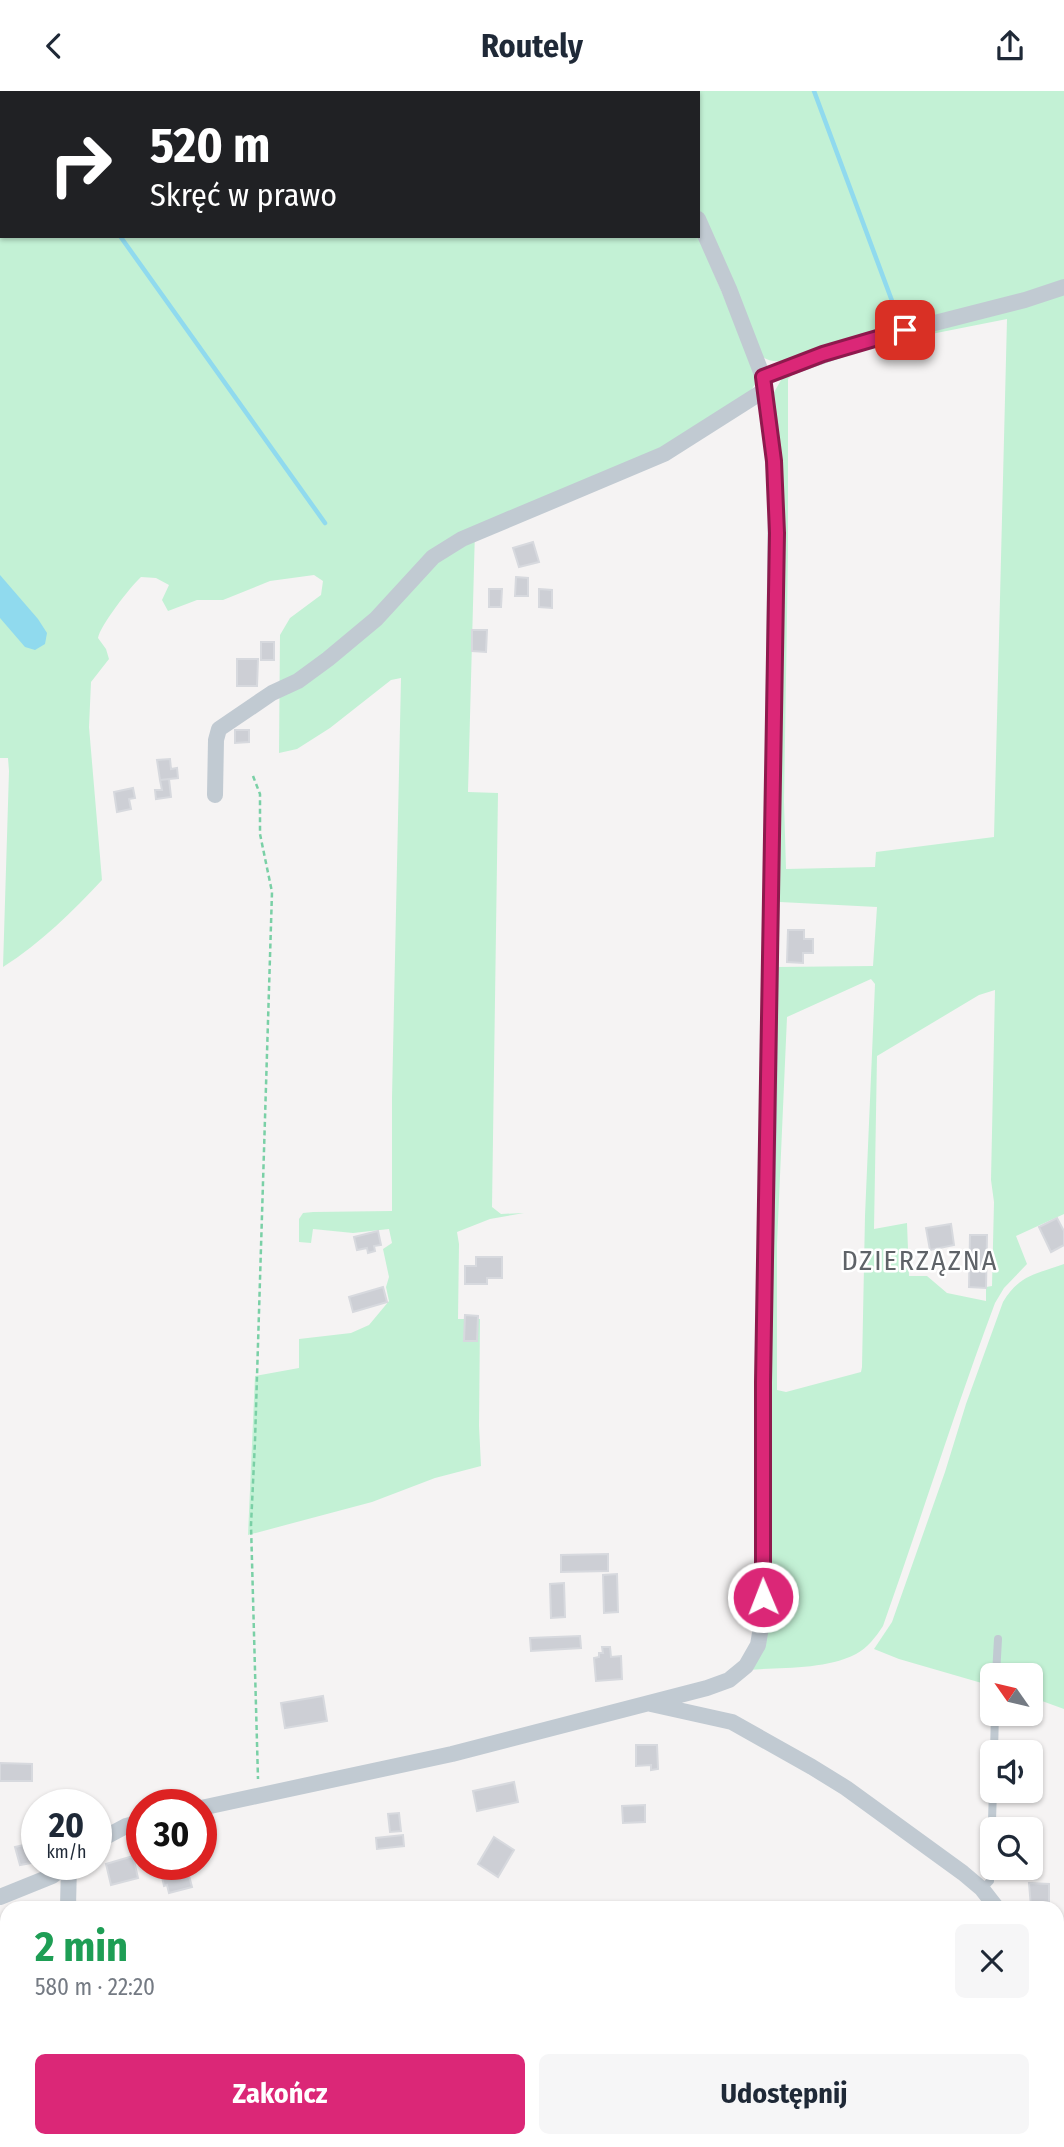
<!DOCTYPE html>
<html lang="pl">
<meta charset="utf-8">
<style>
:root{--surface:#fff;--page:#f6f6f7;--text:#1f2937;--muted:#747a83;--accent:#db2777}
body{margin:0;font-family:"Fira Sans Condensed",sans-serif;background:var(--page);color:var(--text);height:100vh;display:flex;flex-direction:column;font-size:26px;white-space:nowrap}
*{box-sizing:border-box;margin:0}
p{font-size:23px;color:var(--muted)}
.icon{flex:none;width:38px;height:38px;fill:none;stroke:currentColor;stroke-width:2;stroke-linecap:round;stroke-linejoin:round}
.map{position:relative;flex:1;overflow:hidden}
.side{position:absolute;left:0px;top:1810px;width:1064px;height:247px;display:flex;flex-direction:column;background:var(--surface);border-radius:21px 21px 0 0;box-shadow:0 2px 5px #0004}
.side>*{flex:none}
.hud{position:absolute;left:0px;top:0px;width:700px;height:147px;box-shadow:0 2px 5px #0004;background:#202124;color:#fff;overflow:hidden}
.needle{width:46px;rotate:304deg}
.buttons{position:absolute;left:980px;top:1572px;display:grid;gap:14px}
.buttons a{display:grid;place-items:center;width:63px;height:63px;border-radius:10px;background:var(--surface);box-shadow:0 2px 5px #0004;font-size:35px}
.speed{position:absolute;left:21px;top:1698px;display:flex;gap:14px;font-size:35px;font-weight:700;text-align:center}
.speed>*{display:grid;place-content:center;width:91px;height:91px;border-radius:50%;background:var(--surface);box-shadow:0 2px 5px #0004;line-height:1}
.speed small{font-size:18px;font-weight:400}
.speed .limit{border:10px solid #d22;background:#fff;color:#111}
.pin{position:absolute;display:grid;place-items:center;width:60px;height:60px;color:#fff;margin:-30px;border-radius:14px;box-shadow:0 4px 10px #0006}
.me{position:absolute;width:77px;margin:-38px;rotate:359deg;stroke-linejoin:round;filter:drop-shadow(0 0 5px #0008)}
.turn{display:flex;align-items:center;gap:24px;height:147px;padding:0 35px;font-size:32px}
.turn .icon{width:91px;height:91px;stroke-width:2.5}
.turn b{display:block;font-size:49px;line-height:60px}
.round{display:grid;place-items:center;flex:none;width:74px;height:74px;border-radius:10px;background:var(--page)}
.head{display:flex;align-items:center;justify-content:space-between;height:119px;padding:0 35px}
h1{font-size:42px;font-weight:700;line-height:52px;color:#1e9e55}
.cta{display:flex;gap:14px;margin-top:auto;padding:14px 35px}
.cta a{flex:1;height:80px;border-radius:10px;background:var(--accent);color:#fff;font-size:28px;font-weight:700;line-height:80px;text-align:center}
.cta a+a{background:var(--page);color:var(--text)}
header{display:flex;justify-content:space-between;align-items:center;height:91px;padding:0 35px;background:var(--surface);font-size:32px;font-weight:700}
.map>svg:first-child{display:block}
</style>
<header><svg class="icon" aria-label="back" viewBox="0 0 24 24"><path d="M15 5l-7 7 7 7"/></svg>Routely<svg class="icon" aria-label="share" viewBox="0 0 24 24"><path d="M12 15V3M7 8l5-5 5 5M5 13v7h14v-7"/></svg></header>
<div class="map">
<svg width="1064" height="2056" viewBox="0 0 1064 2056">
<rect width="100%" height="100%" fill="#f5f3f3"/>
<path fill="#c3f1d5" fill-rule="evenodd" d="M0,0H613L614,2H2V145H698L754,277L756,292L749,302L665,358L475,439L468,701L498,702L492,1116L501,1123L524,1122L490,1128L457,1141L459,1153L458,1228H480L479,1335L481,1375L435,1387L372,1411L248,1444L255,1285L299,1277V1248L351,1242L369,1234L389,1210L386,1196L389,1186L383,1158L392,1152L389,1138L353,1142L313,1138L311,1152L299,1151V1128L303,1122L313,1121L392,1120V1007L401,587L391,589L330,637L297,658L279,662L280,544L290,527L321,504L323,490L314,484L270,490L223,509H197L168,520L162,509L169,494L156,487L141,486C130,496 100,535 98,547L106,558L109,568L91,591L89,636L102,789C72,821 41,852 3,876L9,680L8,667H0Z
M624,0H1064V191L794,268C781,270 771,273 760,264L698,117V2Z
M1064,200V1123L1016,1145L1027,1173L1004,1197L995,1212C955,1319 921,1428 883,1535C876,1546 867,1557 856,1563C825,1579 782,1576 748,1579L759,1563L776,876L873,875L877,816L780,811L777,804L773,303L784,284L804,276ZM1007,228L994,746L876,761L875,776L786,778L784,711L788,464V288L793,283L886,252ZM871,888L875,893L865,1125L862,1276L861,1281L786,1301L777,1299V1153L787,926ZM995,899L991,1089L994,1111L992,1195L986,1196V1210L947,1202L927,1185H909L907,1132L874,1138L877,965L979,904Z
M1064,1173V1618L1031,1606V1584H992V1595L899,1568L874,1558L892,1531L945,1381L966,1313L1003,1211C1019,1184 1036,1183 1064,1173Z"/>
<path fill="#90daee" d="M0,484L38,528L47,542L45,553L35,559L25,556L0,527Z"/>
<g fill="none" stroke-linecap="round" stroke-linejoin="round">
<path stroke="#90daee" stroke-width="4.5" d="M814,0L898,226
M0,134H2
M120,145L325,432"/>
</g>
<path fill="#cdcfd5" stroke="#d7d9de" stroke-width="2" d="M533,451L539,471L519,476L513,457Z
M516,486L528,487V505H515Z
M489,498H502L501,516H489Z
M539,498L552,499V517L539,516Z
M472,539H487L486,561L472,560Z
M261,551H274V569H261Z
M237,568H258L257,595H237Z
M235,639H249V651L235,652Z
M170,668L171,678L177,677L178,687L160,689L157,669Z
M169,688L171,706L156,708L155,699H162L160,689Z
M133,697L135,707L129,708L131,718L117,721L114,701Z
M788,839H804V848H813V862H803V872L787,871Z
M1057,1127L1064,1140V1154L1051,1161L1039,1136Z
M951,1133L954,1154L930,1159L926,1137Z
M378,1140L381,1154L374,1155L375,1160L368,1162L367,1157L357,1159L354,1146Z
M970,1144H987L986,1197L969,1196Z
M476,1166H502V1187H487V1193H465V1175H476Z
M383,1196L387,1211L353,1221L349,1206Z
M465,1224L478,1225L477,1250H464Z
M608,1463V1480L561,1481V1464Z
M617,1483L618,1521L604,1522L603,1484Z
M564,1492L565,1526L551,1527L550,1493Z
M580,1545L581,1557L531,1560L530,1547Z
M602,1556H610L611,1566L621,1565L622,1588L596,1590L594,1567L599,1566V1562H603Z
M323,1605L327,1630L285,1637L281,1612Z
M636,1654H657L658,1678L651,1679V1674L636,1675Z
M1031,1667H1038L1037,1700H1019L1031,1699Z
M0,1672L32,1673V1690H0Z
M514,1691L518,1711L477,1720L473,1700Z
M645,1714V1731L623,1732L622,1715Z
M399,1722L401,1740L390,1741L388,1723Z
M403,1744L404,1755L377,1758L376,1747Z
M494,1746L514,1759L498,1786L478,1773Z
M37,1751V1771L20,1774L15,1756Z
M133,1765L138,1787L111,1794L106,1773Z
M186,1773L192,1796L169,1802L167,1794L164,1795L160,1777Z
M1029,1792L1049,1793V1816H1031Z"/>
<g fill="none" stroke-linecap="round" stroke-linejoin="round">
<path stroke="#7ad0a6" stroke-width="2.5" stroke-dasharray="5 3.5" stroke-linecap="butt" d="M253,685L260,703V743L272,801L255,1350L251,1434L258,1688"/>
<path stroke="#c1cad2" stroke-width="8" d="M996,1584L998,1548
M994,1661L995,1622
M982,1798L990,1790L993,1699"/>
<path stroke="#c1cad2" stroke-width="16" d="M620,0L621,2
M763,286L864,250L1025,209L1064,196
M215,704L216,649L219,638L272,602L298,590L328,568L376,528L433,466L462,448L664,363L765,299
M651,1613L732,1631L812,1676L846,1697L963,1782L982,1798L996,1816
M201,1717L452,1663L707,1597L729,1589L746,1575L758,1554L763,1524V1291L769,1026L776,403L770,332L763,286L729,198L698,128
M96,1751L126,1735L142,1731
M0,1806L52,1785L68,1773
M68,1816L69,1773
M1057,1993L1064,1991
M66,2049V2056"/>
</g>
<g fill="none" stroke-linecap="round" stroke-linejoin="round">
<defs>
<path id="route" d="M763,1506V1291L777,442L774,370L763,286L823,263L905,239"/>
</defs>
<use href="#route" stroke="#8e194d" stroke-width="18"/>
<use href="#route" stroke="#db2777" stroke-width="12"/>
</g>
<g text-anchor="middle" dominant-baseline="central" stroke-width="5" stroke-linejoin="round" paint-order="stroke">
<g font-size="28" letter-spacing="2" fill="#5f6368" stroke="#fff">
<text x="920" y="1169">DZIERZĄZNA</text>
</g>
</g>
</svg>
<div class="buttons">
<a><svg class="needle" viewBox="-14 -14 28 28"><path d="M0-13l5 13h-10z" fill="#e53935"/><path d="M0 13l5-13h-10z" fill="#747a83"/></svg></a>
<a><svg class="icon" aria-label="sound" viewBox="0 0 24 24"><path d="M4 9h4l5-4v14l-5-4H4zM17 9q2 3 0 6"/></svg></a>
<a><svg class="icon" aria-label="search" viewBox="0 0 24 24"><circle cx="10" cy="10" r="6"/><path d="M15 15l6 6"/></svg></a>
</div>
<div class="speed"><div>20<small>km/h</small></div><div class="limit">30</div></div>
<div class="pin" style="left:905px;top:239px;background:#d93025"><svg class="icon" aria-label="arrive" viewBox="0 0 24 24"><path d="M6 21V4h12l-3 4 3 4H6"/></svg></div>
<svg class="me" style="left:763px;top:1506px" viewBox="-20 -20 40 40"><circle r="17" fill="#db2777" stroke="#fff" stroke-width="3"/><path d="M0-11L8 9 0 5-8 9z" fill="#fff"/></svg>
<div class="hud">
<div class="turn"><svg class="icon" aria-label="right" viewBox="0 0 24 24"><path d="M7 20v-9h11M14 6l5 5-5 5"/></svg><div><b>520 m</b>Skręć w prawo</div></div>
</div>
<section class="side">
<div class="head"><div><h1>2 min</h1><p>580 m · 22:20</p></div><a class="round"><svg class="icon" aria-label="close" viewBox="0 0 24 24"><path d="M6 6l12 12M18 6L6 18"/></svg></a></div>
<div class="cta"><a>Zakończ</a><a>Udostępnij</a></div>
</section>
</div>
